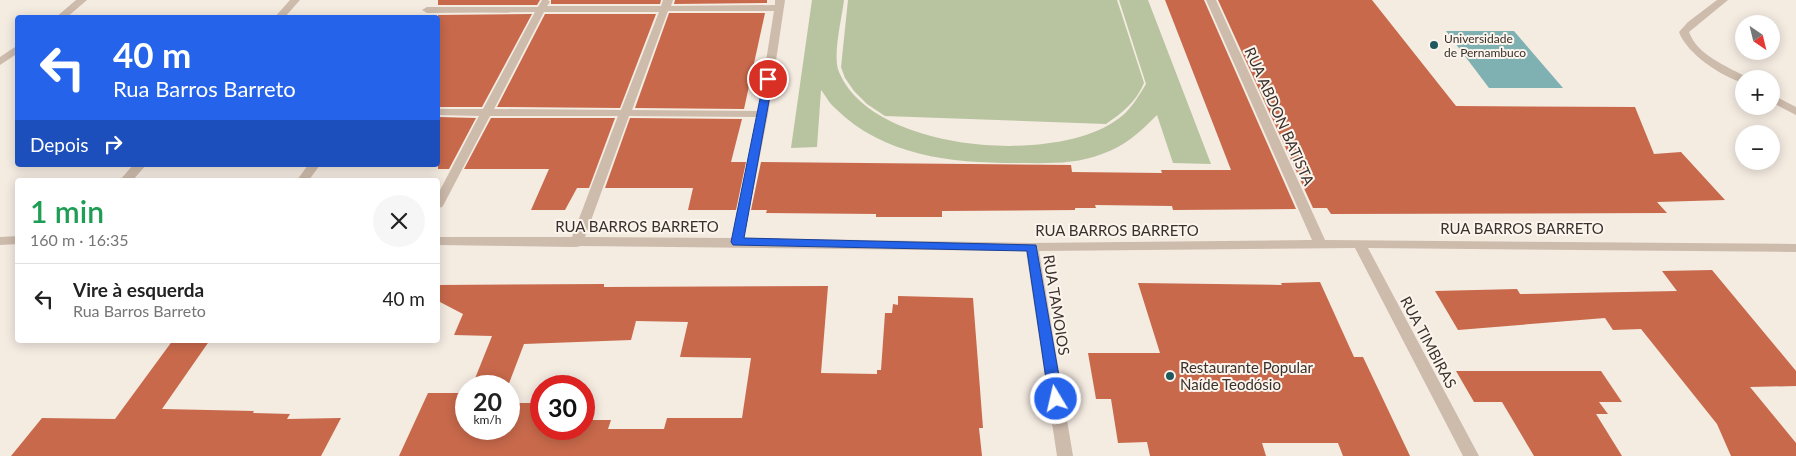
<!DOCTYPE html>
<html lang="pt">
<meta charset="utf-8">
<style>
:root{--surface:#fff;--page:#f6f6f6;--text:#222;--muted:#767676;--line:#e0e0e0}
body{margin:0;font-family:Lato,sans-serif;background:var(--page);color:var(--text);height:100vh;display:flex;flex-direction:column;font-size:19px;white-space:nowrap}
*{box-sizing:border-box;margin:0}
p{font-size:16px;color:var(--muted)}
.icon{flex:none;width:28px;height:28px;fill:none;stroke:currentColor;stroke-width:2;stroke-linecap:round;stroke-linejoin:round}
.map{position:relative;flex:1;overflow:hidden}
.panel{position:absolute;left:15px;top:178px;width:425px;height:165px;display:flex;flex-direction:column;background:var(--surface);border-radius:5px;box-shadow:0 2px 12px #0003}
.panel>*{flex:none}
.top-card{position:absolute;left:15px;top:15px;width:425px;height:152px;border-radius:5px;box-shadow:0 2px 12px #0003;background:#2563eb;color:#fff;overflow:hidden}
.needle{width:32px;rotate:145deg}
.fabs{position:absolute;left:1735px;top:15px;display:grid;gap:10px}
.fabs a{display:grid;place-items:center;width:45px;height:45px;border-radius:50%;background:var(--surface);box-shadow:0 2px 12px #0003;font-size:25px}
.speed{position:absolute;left:455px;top:375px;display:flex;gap:10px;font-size:25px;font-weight:700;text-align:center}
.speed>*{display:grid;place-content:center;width:65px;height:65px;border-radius:50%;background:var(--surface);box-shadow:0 2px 12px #0003;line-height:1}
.speed small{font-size:12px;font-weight:400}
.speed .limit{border:8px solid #d22;background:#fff;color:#111}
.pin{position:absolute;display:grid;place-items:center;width:42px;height:42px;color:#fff;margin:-21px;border:2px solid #fff;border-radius:50%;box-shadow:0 1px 5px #0007}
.me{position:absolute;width:55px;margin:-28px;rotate:351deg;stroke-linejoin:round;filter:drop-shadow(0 0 4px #0008)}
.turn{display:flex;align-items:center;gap:18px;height:105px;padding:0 15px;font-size:22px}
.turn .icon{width:65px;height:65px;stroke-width:2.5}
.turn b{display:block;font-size:35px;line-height:42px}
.then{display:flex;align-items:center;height:48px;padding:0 15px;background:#0003;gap:10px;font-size:19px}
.round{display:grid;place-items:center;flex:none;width:52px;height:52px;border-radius:26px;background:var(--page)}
.overview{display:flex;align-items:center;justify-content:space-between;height:85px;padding:0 15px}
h1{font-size:30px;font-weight:600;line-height:38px;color:#1e9e55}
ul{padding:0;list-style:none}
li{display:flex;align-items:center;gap:15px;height:70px;padding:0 15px;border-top:1px solid var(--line)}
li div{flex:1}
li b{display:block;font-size:19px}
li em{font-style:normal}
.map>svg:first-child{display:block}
</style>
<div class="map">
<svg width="1796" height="456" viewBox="0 0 1796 456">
<rect width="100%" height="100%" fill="#f4ebe1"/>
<path fill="#b8c4a0" d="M812,0H844C842,18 832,56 839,72C872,152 1055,166 1118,119C1130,111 1138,97 1146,84L1119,0H1148L1211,164L1173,163L1157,115C1140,132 1125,146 1102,154C1074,165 1045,163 1015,163C951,163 883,156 835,108C829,103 826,96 821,90L817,147L791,148Z
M848,0H1117L1144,83C1136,102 1122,113 1106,124L885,116L867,104L854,91L845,78L841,67Z"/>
<path fill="#7fb0b2" d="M1446,31H1514L1563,88H1489Z"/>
<path fill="#c8694b" d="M438,0H540L537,5H438Z
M551,0H661L660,4H551Z
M675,0H767V3L674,4Z
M1165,0H1204L1296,209L1173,210L1172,206L1095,205L1096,208H1075V210L942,211V217H876V214L766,213L767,210H751L761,162L1071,165L1072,172L1162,173L1161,170H1231Z
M1218,0H1372L1456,106L1635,107L1654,154L1681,152L1725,200L1657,202L1667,213L1331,214L1327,208H1313Z
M669,13H765L744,109L635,108Z
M532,14L482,107H438V15Z
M545,14H656L620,108L497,107Z
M438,117L476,118L449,169H438Z
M491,118H615L589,188H577L565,210H531L549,169H464Z
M630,118L742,119L731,162H746L736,210H688L693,188H605Z
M1712,270L1796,371V386L1750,387L1796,443V456H1731L1717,424L1641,329L1613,330L1605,318L1458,330L1435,291L1517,289L1520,294L1677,291L1662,271Z
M1320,282L1354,357H1363L1410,456H1343L1338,443H1262L1266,456H1150L1147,442L1118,443L1111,399H1096L1088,353H1160L1138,283L1282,285L1281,283Z
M604,284V287L828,286L821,373L877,374V370H881L885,313H892L893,304L898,305V296L973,298L983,428H979L982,456H399L428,393H466V429H509V403H539L534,419H541V429H584V420H611L608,429H664L667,418H742L751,358L680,357L688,322L636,321L631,340L524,344L508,386H472L492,336L454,335L463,314L438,301V285Z
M173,340H210L162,409L254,411L253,413L290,414L287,419L341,418L321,456H11L42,418L115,419Z
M1456,371H1601L1622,402H1599L1608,414H1596L1622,456H1534L1502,402H1474Z"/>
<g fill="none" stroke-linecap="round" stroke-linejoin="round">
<path fill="#cdbbac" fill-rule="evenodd" d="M76,0H87L66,18H55Z
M290,0H300L284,18H274Z
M542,0H548L550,2L547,6H661L663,0H673L671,6L775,5V0H785L768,114L744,238L1032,243L1312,240L1206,0H1216L1325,240L1796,244V252L1368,248L1479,456H1463L1355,248L1039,251L1073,456H1057L1026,251L581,246L576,247L438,245V237H572L618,116H490L444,204L442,207L438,208V194L479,116L438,115V109H483L535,12L427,13L422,10L427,7H538ZM668,11H774L758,111L632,110ZM544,12H659L621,110L494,109ZM629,116L757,117L732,238L585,237Z
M1717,0H1728L1689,32C1698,56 1727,66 1748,78L1744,79V83C1722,77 1687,54 1679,32L1688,22Z
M18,45V53L0,65V57Z
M1771,94L1796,107V115L1771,102Z
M133,165H146L133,180H120Z
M308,165H320L309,180H297Z
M18,236V244L0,245V237Z"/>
</g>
<path fill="#2563eb" stroke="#184099" d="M768,76L773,79L744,238L1036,245L1063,399L1061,403L1056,405L1051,403L1049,399L1027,251L733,245L731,242L764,79Z"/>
<g fill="#1f5a5e" stroke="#fbf5ee" stroke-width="2">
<circle cx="1434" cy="45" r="5"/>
<circle cx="1170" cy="376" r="5"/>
</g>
<g text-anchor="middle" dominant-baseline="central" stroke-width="4" stroke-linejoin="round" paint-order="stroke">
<g font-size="12" fill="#3b302b" stroke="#fbf5ee" text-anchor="start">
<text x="1444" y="38">Universidade<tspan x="1444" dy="14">de Pernambuco</tspan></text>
</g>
<g font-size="15" fill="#3b302b" stroke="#fbf5ee">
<text transform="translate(1280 116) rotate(66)">RUA ABDON BATISTA</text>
<text x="637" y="226">RUA BARROS BARRETO</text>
<text x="1522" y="228">RUA BARROS BARRETO</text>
<text x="1117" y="230">RUA BARROS BARRETO</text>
<text transform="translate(1057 305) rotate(81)">RUA TAMOIOS</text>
<text transform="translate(1429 342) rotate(62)">RUA TIMBIRAS</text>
</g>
<g font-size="15" fill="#3b302b" stroke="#fbf5ee" text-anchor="start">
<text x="1180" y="367">Restaurante Popular<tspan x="1180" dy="17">Naíde Teodósio</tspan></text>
</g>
</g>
</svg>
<div class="fabs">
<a><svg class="needle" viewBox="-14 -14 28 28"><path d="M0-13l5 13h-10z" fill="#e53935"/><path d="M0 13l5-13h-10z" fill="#767676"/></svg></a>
<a>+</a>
<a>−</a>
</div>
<div class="speed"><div>20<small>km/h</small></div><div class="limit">30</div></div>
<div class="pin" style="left:768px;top:79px;background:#d93025"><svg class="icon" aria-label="arrive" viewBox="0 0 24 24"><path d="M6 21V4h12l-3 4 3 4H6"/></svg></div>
<svg class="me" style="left:1056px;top:399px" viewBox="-20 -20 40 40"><circle r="17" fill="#2563eb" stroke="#fff" stroke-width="3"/><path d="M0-11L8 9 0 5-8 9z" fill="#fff"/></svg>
<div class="top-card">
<div class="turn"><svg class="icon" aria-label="left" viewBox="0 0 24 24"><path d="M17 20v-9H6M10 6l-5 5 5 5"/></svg><div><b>40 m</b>Rua Barros Barreto</div></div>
<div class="then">Depois<svg class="icon" aria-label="right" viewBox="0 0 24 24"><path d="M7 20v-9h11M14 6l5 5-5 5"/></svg></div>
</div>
<section class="panel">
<div class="overview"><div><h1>1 min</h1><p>160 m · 16:35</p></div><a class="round"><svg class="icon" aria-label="close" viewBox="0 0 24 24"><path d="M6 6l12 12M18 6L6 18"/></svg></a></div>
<ul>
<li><svg class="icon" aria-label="left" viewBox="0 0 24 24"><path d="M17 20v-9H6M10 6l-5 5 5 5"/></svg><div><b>Vire à esquerda</b><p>Rua Barros Barreto</p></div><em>40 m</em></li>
</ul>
</section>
</div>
